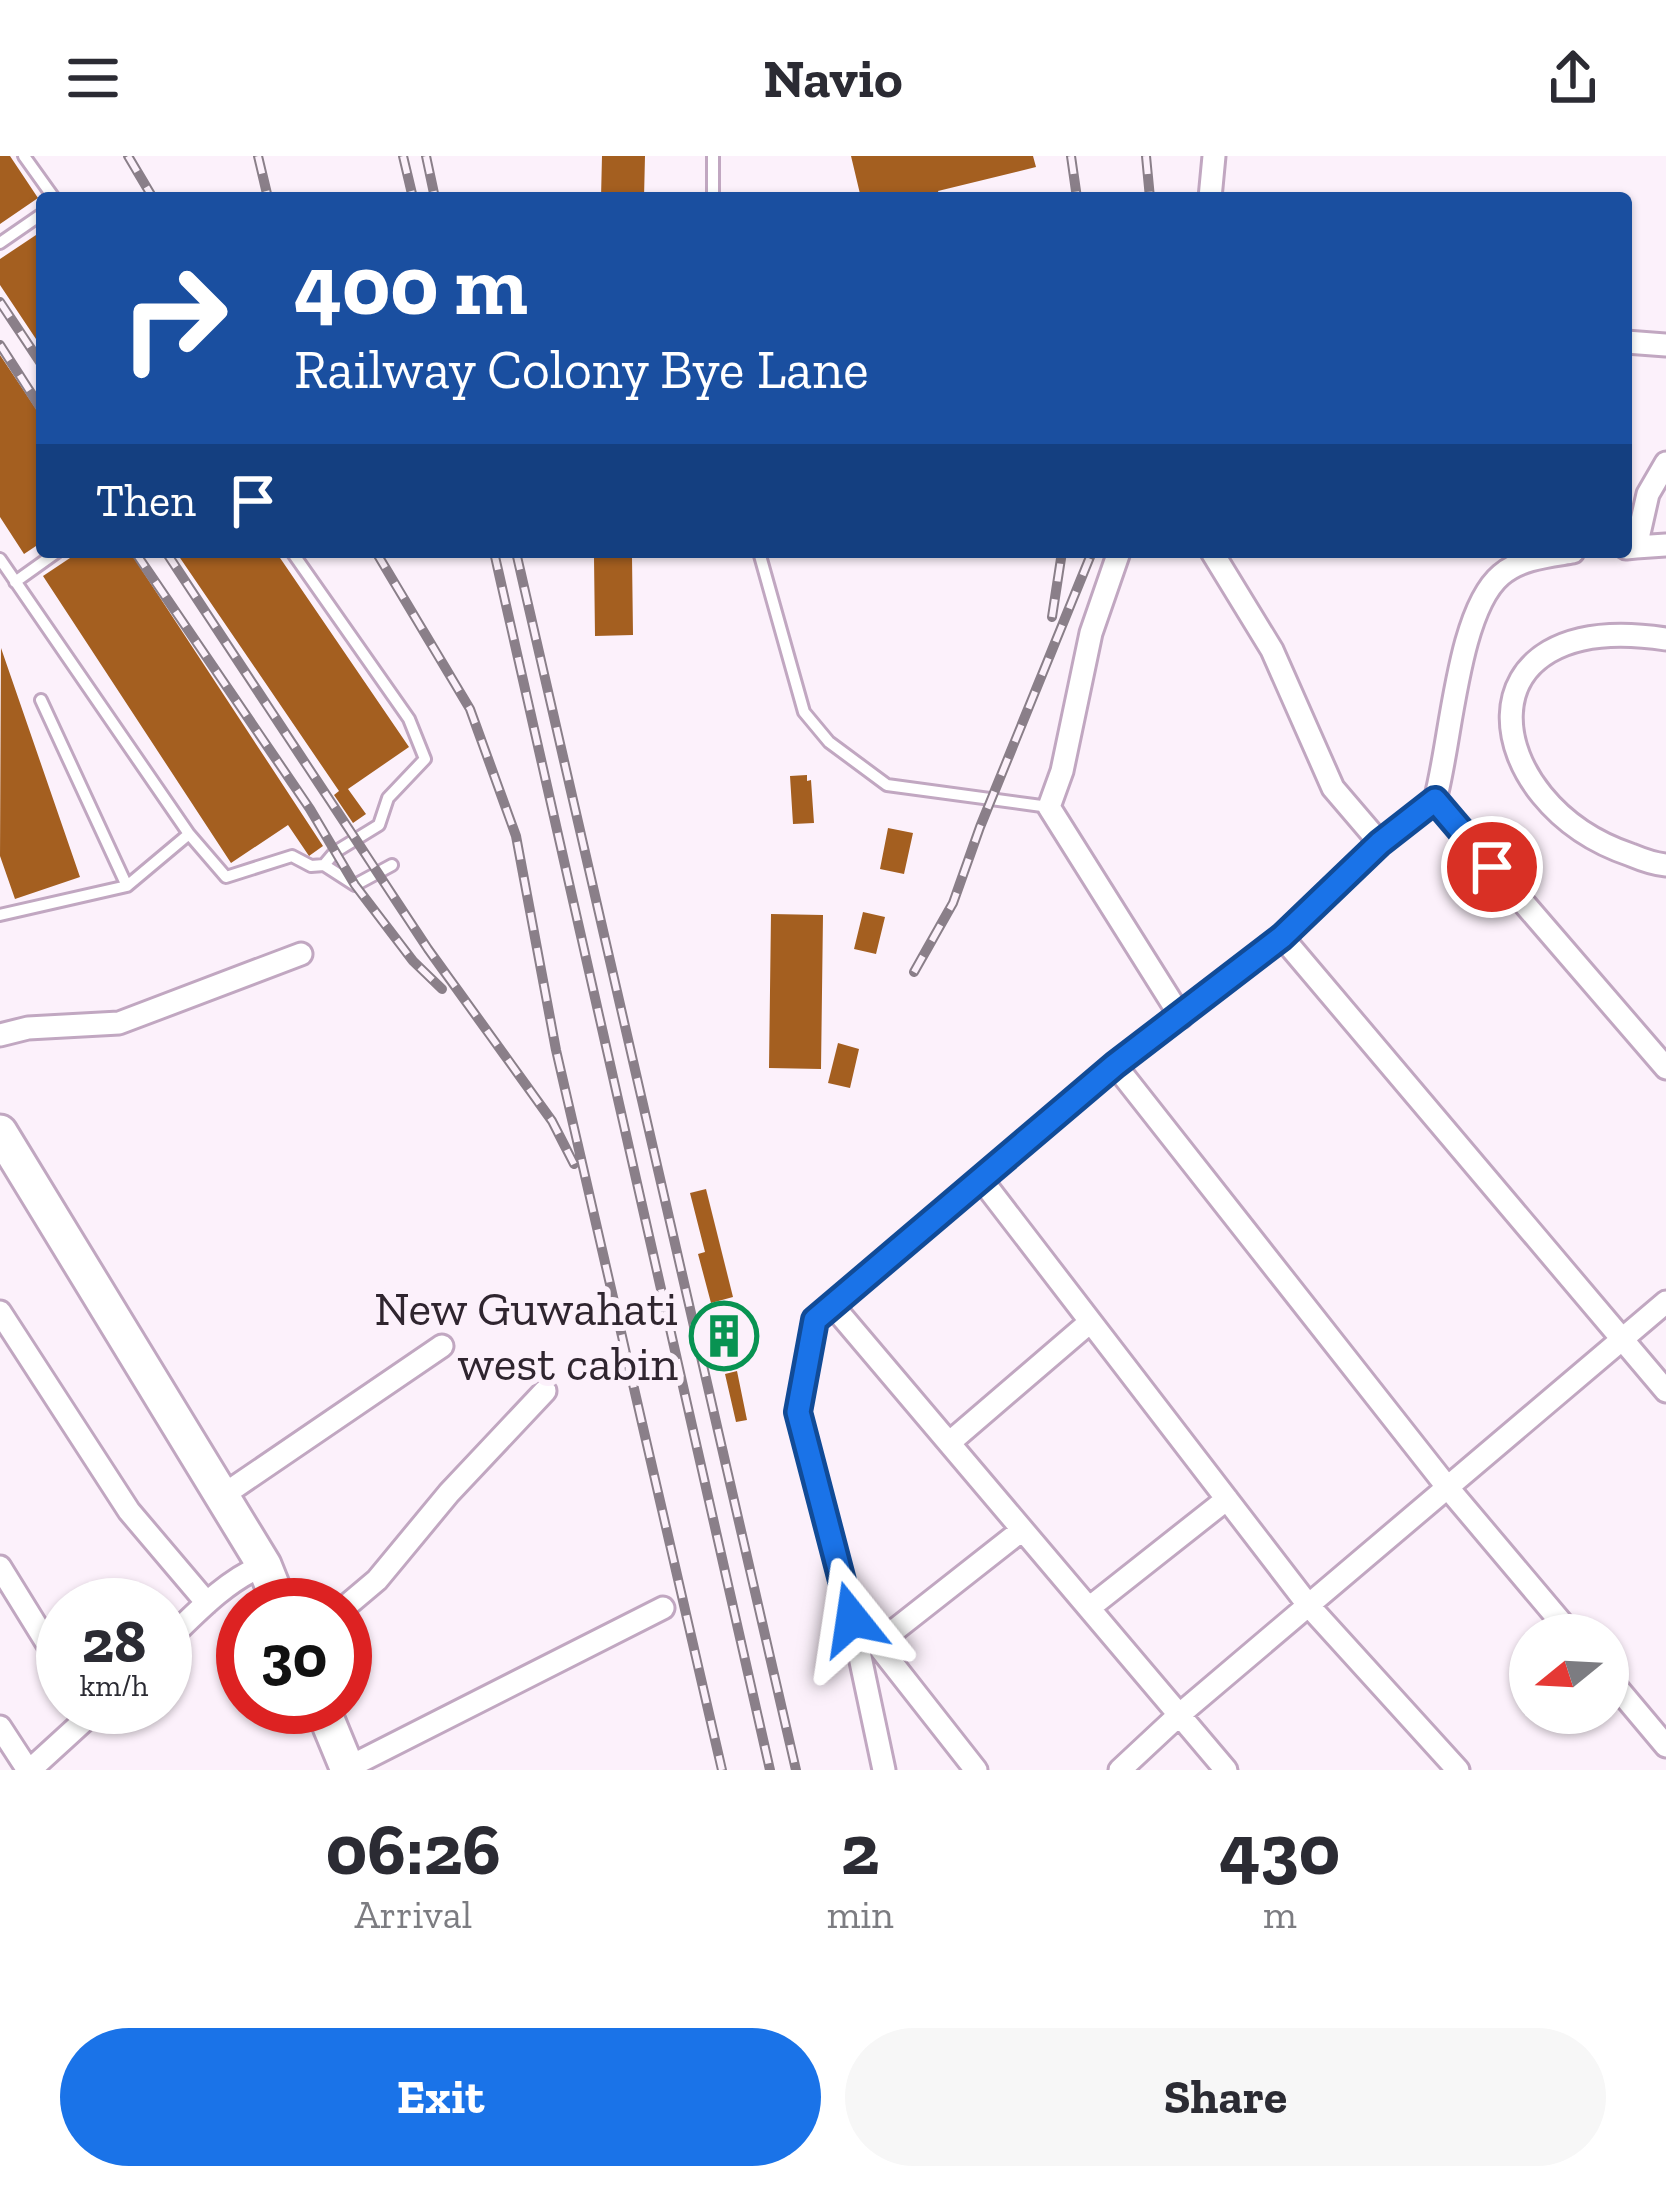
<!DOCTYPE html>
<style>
:root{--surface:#fff;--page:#f7f7f7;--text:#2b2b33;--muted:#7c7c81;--accent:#1a73e8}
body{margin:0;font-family:"Zilla Slab",serif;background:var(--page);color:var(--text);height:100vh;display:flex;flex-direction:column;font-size:45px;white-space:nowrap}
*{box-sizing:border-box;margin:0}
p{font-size:39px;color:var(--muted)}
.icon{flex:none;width:66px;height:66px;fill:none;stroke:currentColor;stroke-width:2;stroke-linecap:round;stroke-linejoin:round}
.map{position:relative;height:1614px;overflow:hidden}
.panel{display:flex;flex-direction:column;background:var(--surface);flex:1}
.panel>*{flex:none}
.top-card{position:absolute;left:36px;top:36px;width:1596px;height:366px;border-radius:12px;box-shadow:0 3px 9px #0004;background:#1a4fa0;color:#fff;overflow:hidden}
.needle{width:78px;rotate:252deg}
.tools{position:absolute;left:1509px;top:1458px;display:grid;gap:24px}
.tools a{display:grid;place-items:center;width:120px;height:120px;border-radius:50%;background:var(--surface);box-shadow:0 3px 9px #0004;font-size:60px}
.speed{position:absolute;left:36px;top:1422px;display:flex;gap:24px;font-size:60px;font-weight:700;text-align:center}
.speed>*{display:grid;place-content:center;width:156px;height:156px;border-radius:50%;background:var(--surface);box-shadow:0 3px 9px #0004;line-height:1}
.speed small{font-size:30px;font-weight:400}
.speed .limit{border:18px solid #d22;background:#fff;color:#111}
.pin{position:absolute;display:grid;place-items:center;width:102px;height:102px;color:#fff;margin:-51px;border:6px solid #fff;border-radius:50%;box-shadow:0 3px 12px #0007}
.me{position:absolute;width:132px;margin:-66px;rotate:345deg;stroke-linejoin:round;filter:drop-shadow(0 0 9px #0008)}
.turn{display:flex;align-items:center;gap:42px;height:252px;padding:0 60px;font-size:54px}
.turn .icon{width:156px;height:156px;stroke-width:2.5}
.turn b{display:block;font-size:84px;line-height:102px}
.then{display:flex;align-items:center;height:114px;padding:0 60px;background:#0003;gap:24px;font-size:45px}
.eta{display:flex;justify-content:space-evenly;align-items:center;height:204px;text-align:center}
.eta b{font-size:72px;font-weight:700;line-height:84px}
.cta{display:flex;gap:24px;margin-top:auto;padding:24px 60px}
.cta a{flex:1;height:138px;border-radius:72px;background:var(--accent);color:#fff;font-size:48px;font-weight:700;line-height:138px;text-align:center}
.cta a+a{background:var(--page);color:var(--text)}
header{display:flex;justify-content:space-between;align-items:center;height:156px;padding:0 60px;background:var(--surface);font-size:54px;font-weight:700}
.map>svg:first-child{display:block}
</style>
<header><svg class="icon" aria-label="menu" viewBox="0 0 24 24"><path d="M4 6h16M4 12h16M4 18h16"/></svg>Navio<svg class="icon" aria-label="share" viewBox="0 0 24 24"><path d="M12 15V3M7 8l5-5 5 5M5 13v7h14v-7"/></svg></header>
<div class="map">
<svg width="1666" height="1614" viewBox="0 0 1666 1614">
<rect width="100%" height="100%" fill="#fcf1fb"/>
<path fill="#a45f20" d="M0,0H10L38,42L0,68Z
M602,0H645L644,42H601Z
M851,0H1033L1036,11L938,35L940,42H861Z
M42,75V192L0,129V103Z
M0,199L42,262V386L24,398L0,361Z
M79,396H130L323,690L309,700L288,669L231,707L43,420Z
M176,396H276L409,591L348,633L366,658L353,667L334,639L339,635Z
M632,401L633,479L595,480L594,402Z
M1,492L80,721L15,743L0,700Z
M807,619V625L811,624L814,667L793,668L790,620Z
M888,672L913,677L904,718L880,713Z
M863,756L885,761L876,798L854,793Z
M771,758L823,759L821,913L769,912Z
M838,887L859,893L850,932L828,927Z
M706,1033L733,1141L711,1147L698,1098L705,1096L690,1037Z
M730,1155L739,1202L718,1206L710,1159Z
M737,1215L747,1264L736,1266L725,1218Z"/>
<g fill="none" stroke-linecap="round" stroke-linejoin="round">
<defs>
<path id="service" d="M24,0L54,42
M713,42V0
M0,87L42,58
M759,396L804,556L829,586L887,629L1049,651
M0,403L189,678L226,721L292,700L311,710L324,709L335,696L379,669L388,642L425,603L409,563L292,396
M15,426L57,396
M41,544L127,730
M324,709L355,729L392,709
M0,759L127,730L189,678"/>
<path id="minor" d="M1210,42L1214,0
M1626,186L1666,189
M1636,391L1666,389
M1626,392L1636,391L1648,338L1666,307
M1119,396L1091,477L1062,615L1049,651L1181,861
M1212,396L1272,494L1333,632L1380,687
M1666,483C1453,450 1478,648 1631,699C1643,704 1654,708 1666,709
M1435,644L1666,912
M1282,781L1666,1235
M0,879L28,872L119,867L301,798
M1115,909L1448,1332L1572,1479
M981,1023L1309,1450L1458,1614
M833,1150L1226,1614
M0,1156L129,1355L207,1447
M949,1287L1090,1166
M222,1340L442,1190
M0,1411L63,1513
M345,1451L377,1424L449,1337L545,1235
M1089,1452L1227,1343
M852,1463L877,1488L976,1614
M165,1487C195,1458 225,1425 264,1409
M877,1488L1022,1374
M1608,1521L1666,1590
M0,1571L28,1614
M347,1612L663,1452
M30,1614L99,1551
M884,1614L852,1463L798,1255L815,1164L1115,909L1282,781L1380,687L1435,644C1451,588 1457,456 1501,419C1521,402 1549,400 1573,396
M1120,1614L1179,1559L1666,1146"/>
<path id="primary" d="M0,976L264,1409L280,1449
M322,1551L348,1614"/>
</defs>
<use href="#service" stroke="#c1a7c1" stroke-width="16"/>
<use href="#minor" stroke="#c1a7c1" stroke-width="27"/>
<use href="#primary" stroke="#c1a7c1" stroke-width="39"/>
<use href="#service" stroke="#fff" stroke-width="10"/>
<use href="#minor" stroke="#fff" stroke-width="21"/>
<use href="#primary" stroke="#fff" stroke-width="33"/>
<defs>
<path id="rail" d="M128,0L153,42
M258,0L268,42
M403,0L413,42
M426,0L435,42
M1071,0L1077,42
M1146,0L1150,42
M0,146L42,209
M0,189L42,254
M135,396L310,653L355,729L413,805L442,833
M166,396L428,793L552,965L574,1008
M376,396L470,553L516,680L556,894L722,1614
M494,396L770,1614
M516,396L796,1614
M1052,461L1062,396
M914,816L953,747L980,671L1092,396"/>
</defs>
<use href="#rail" stroke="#8a7f89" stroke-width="10"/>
<use href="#rail" stroke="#fcf1fb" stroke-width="6" stroke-dasharray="18" stroke-linecap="butt"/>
</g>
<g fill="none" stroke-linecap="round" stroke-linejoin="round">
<defs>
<path id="route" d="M852,1463L798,1256L815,1164L1115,909L1282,781L1380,687L1435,644L1492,711"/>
</defs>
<use href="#route" stroke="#114b97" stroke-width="30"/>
<use href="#route" stroke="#1a73e8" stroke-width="21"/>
</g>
<defs>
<symbol id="building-ring" viewBox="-11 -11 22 22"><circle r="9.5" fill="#fcf1fb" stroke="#089352" stroke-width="1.5"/><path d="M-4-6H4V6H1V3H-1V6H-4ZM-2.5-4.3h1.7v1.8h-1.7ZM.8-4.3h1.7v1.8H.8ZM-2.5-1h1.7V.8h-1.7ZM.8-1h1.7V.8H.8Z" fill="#089352"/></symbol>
</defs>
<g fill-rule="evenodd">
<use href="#building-ring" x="686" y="1142" width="76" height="76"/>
</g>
<g text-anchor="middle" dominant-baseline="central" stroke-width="12" stroke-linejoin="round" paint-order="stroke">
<g font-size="48" fill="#2f252f" stroke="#fcf1fb" text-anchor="end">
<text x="678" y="1152">New Guwahati<tspan x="678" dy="55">west cabin</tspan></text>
</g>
</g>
</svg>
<div class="tools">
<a><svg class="needle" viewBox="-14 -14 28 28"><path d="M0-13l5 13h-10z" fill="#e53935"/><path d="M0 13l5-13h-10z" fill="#7c7c81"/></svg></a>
</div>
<div class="speed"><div>28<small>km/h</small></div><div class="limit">30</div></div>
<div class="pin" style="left:1492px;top:711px;background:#d93025"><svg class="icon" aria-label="arrive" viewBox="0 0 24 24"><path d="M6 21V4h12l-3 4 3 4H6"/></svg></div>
<svg class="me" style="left:852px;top:1463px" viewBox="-20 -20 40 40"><path d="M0-17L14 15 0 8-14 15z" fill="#1a73e8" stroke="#fff" stroke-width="4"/></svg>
<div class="top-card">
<div class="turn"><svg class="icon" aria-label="right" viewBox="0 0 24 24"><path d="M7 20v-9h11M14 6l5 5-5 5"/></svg><div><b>400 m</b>Railway Colony Bye Lane</div></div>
<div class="then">Then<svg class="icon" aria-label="arrive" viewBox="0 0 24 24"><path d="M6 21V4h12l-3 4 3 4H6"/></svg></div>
</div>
</div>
<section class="panel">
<div class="eta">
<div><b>06:26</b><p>Arrival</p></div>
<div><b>2</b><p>min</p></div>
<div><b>430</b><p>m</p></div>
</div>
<div class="cta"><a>Exit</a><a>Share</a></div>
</section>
